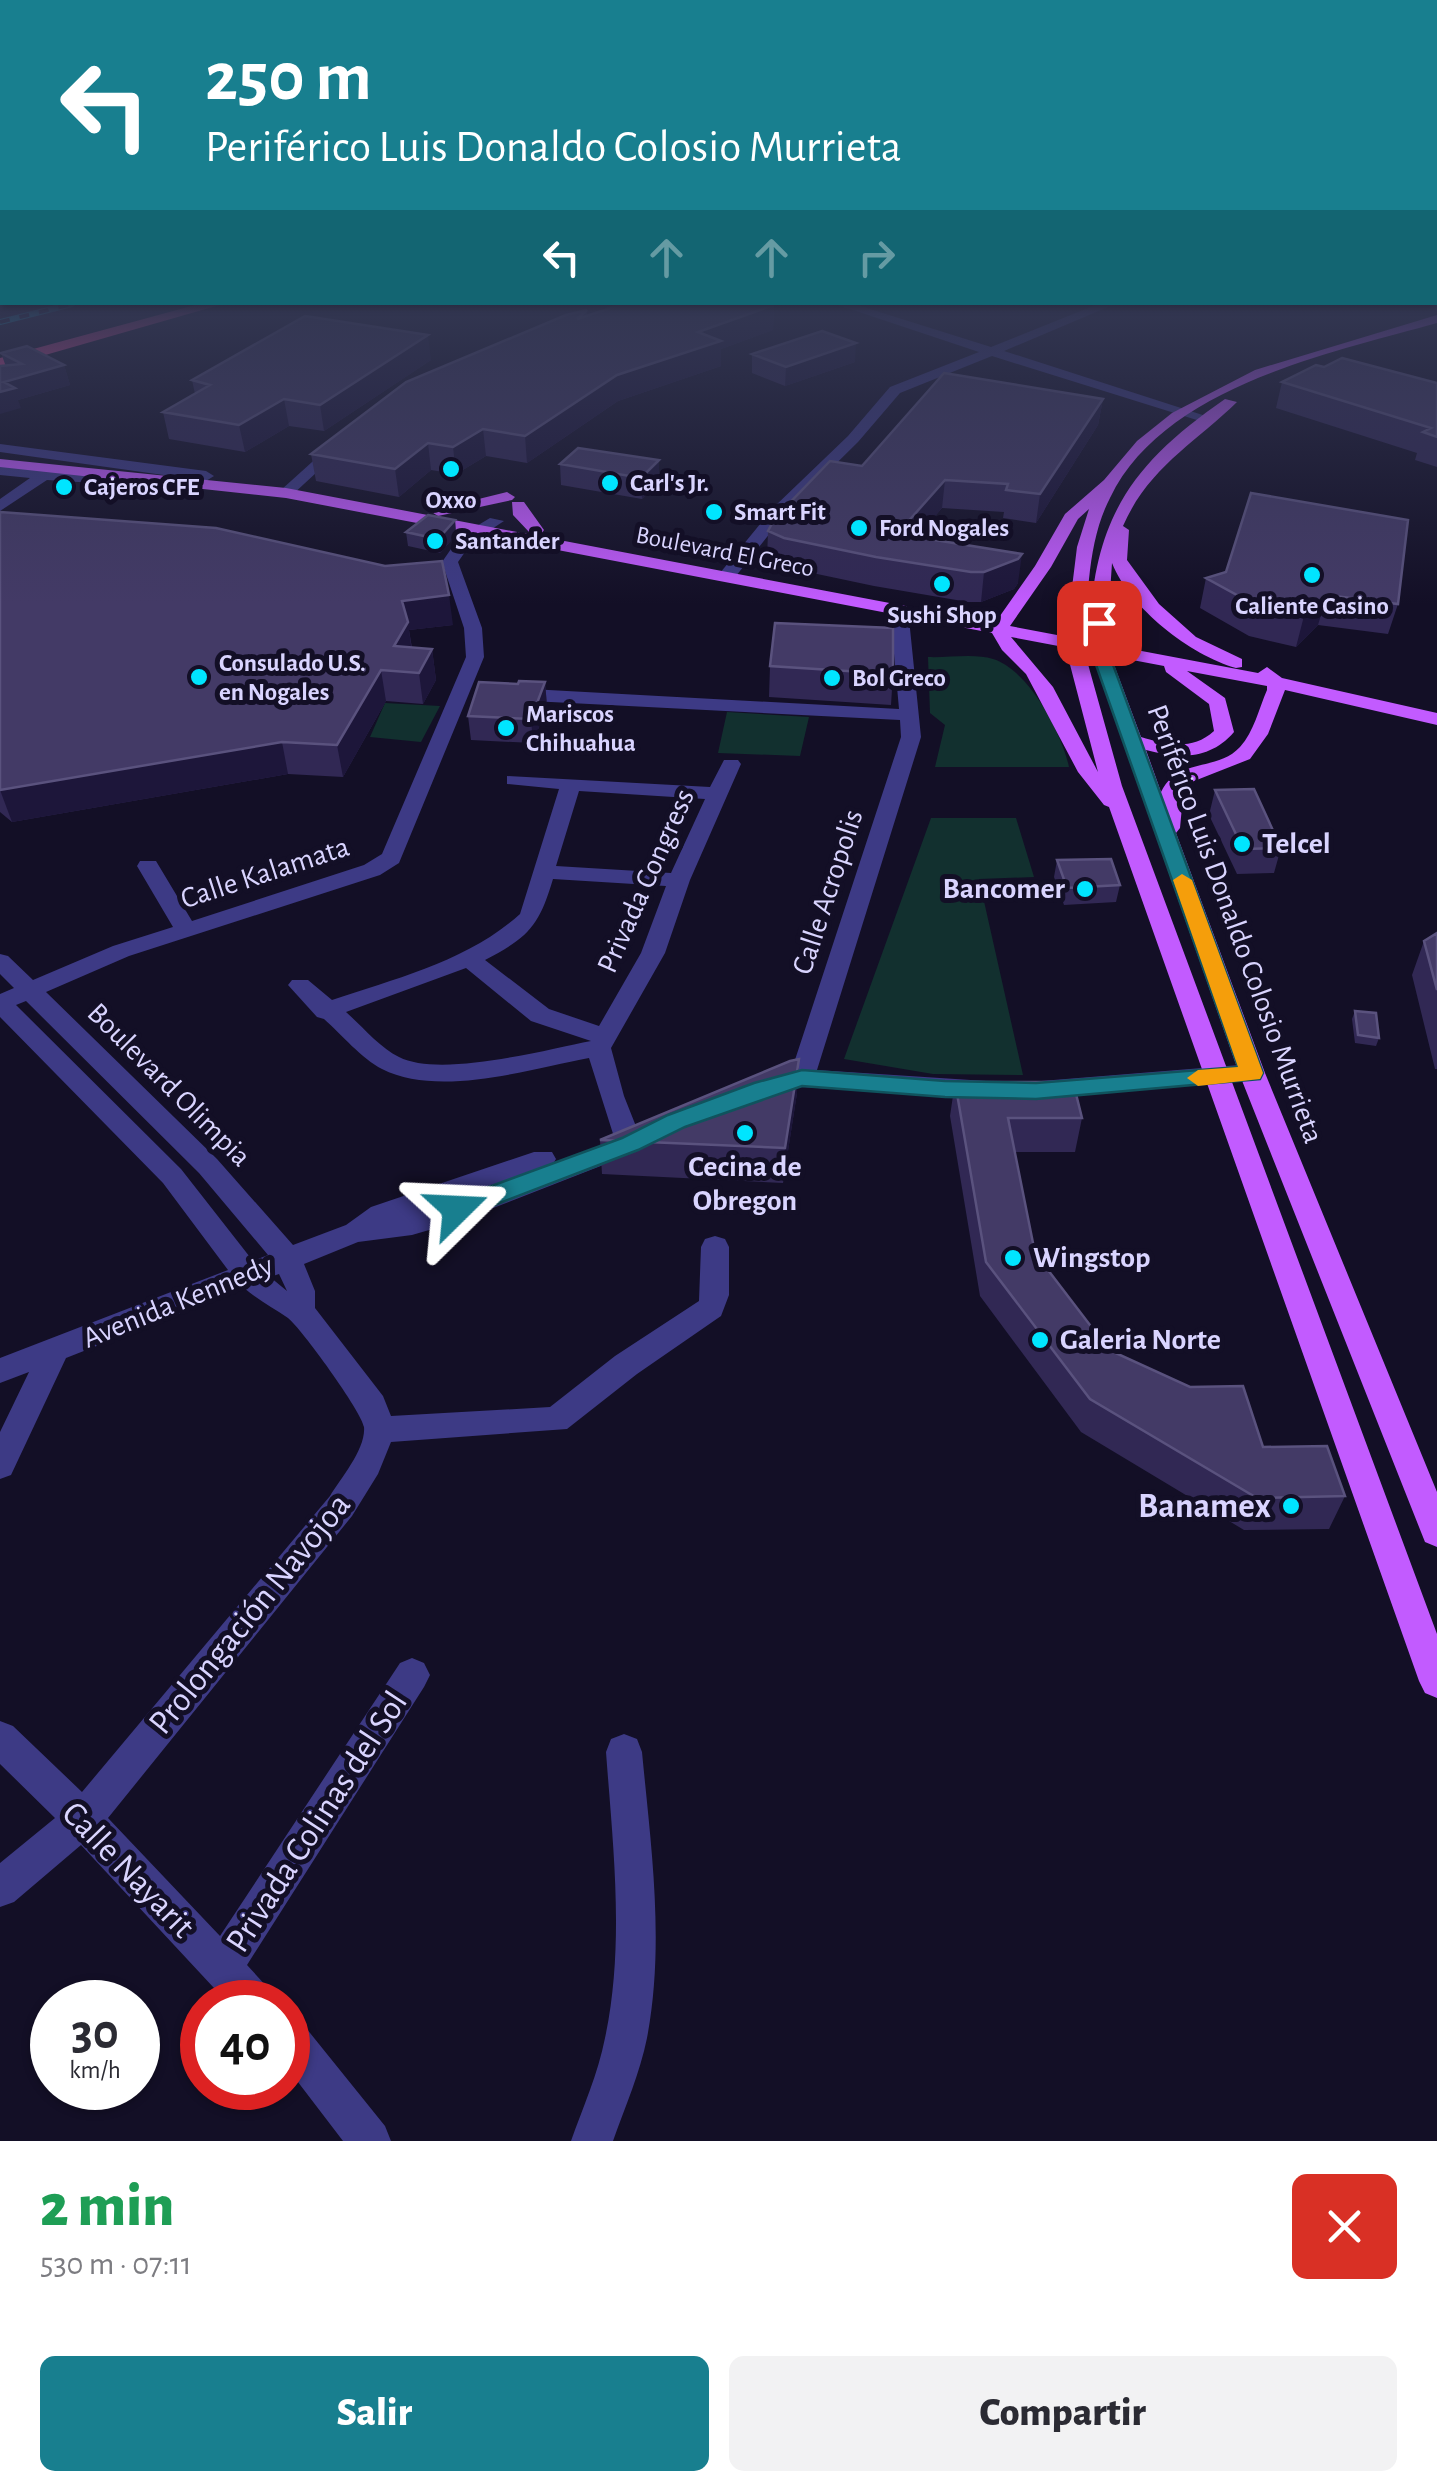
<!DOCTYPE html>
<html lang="es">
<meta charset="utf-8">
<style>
:root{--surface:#fff;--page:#f2f2f3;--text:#2b2b33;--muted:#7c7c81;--accent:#187f8f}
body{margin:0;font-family:"Alegreya Sans",sans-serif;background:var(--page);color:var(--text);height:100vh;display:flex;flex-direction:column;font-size:38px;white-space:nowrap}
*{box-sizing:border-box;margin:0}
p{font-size:32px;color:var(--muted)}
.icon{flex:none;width:55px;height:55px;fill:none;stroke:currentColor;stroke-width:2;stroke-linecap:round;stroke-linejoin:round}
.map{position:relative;height:2141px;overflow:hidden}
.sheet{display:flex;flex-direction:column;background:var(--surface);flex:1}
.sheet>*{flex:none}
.guide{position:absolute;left:0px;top:0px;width:1438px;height:305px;box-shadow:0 2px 8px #0004;background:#187f8f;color:#fff;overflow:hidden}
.speed{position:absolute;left:30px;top:1980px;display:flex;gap:20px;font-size:50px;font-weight:700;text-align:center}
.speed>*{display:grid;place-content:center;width:130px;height:130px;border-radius:50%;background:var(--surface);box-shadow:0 2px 8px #0004;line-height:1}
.speed small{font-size:25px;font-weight:400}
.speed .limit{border:15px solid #d22;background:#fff;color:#111}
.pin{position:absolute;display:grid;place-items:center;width:85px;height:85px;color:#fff;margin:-42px;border-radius:20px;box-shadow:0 5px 15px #0006}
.me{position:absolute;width:110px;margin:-55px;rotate:69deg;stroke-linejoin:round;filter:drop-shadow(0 0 8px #0008)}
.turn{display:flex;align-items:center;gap:35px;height:210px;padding:0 40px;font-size:45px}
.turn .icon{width:130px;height:130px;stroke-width:2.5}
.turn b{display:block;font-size:70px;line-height:85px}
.lanes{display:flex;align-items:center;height:95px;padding:0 40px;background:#0003;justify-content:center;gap:50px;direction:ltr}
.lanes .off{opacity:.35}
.round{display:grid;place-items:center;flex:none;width:105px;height:105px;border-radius:15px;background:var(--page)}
.overview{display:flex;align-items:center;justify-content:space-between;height:170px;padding:0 40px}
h1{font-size:60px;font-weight:800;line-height:75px;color:#1e9e55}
.button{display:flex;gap:20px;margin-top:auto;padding:20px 40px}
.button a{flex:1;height:115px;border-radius:15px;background:var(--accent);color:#fff;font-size:40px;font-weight:800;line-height:115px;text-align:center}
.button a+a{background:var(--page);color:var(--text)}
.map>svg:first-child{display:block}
</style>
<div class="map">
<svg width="1437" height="2141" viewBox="0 0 1437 2141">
<rect width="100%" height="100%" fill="#130f26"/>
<path fill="#12302f" d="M928,657C947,658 975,653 993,659C1029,670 1062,733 1069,767H935L945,725L930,713Z
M385,703L440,706L421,742L370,737Z
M727,712L809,717L800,756L718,753Z
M931,818H1016L1034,877L979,879L1023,1075L933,1074L844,1059Z"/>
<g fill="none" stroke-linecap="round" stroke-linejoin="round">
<path fill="#3d3a85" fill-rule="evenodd" d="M835,304H854L991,347L1098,304H1115L1004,351L1212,418L1200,421L992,356L900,393L858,442L786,513L732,581H720V573L774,507L848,436L890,387L979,352Z
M0,444L206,471L214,476L206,481L0,452Z
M332,444L344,447L291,496H281V490Z
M0,465L94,475L189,479L197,484L189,489L47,480L0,511V499L30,478L0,475Z
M490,518L504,521L472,542L458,562L482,628L484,657L399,863L380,875L129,956L46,992L217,1159L293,1245L346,1225L371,1207L534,1152H552L556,1159L553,1164L615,1140L589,1058C530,1069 439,1098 382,1069C362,1059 341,1034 324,1019L317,1017L288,985L292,980H308L332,1000C397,978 468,961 520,914L559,789L507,784V776L710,787L724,760H738L741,764L690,880L665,953L611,1048L624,1096L643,1144L639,1151L460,1221L412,1235L358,1242L304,1264L315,1291V1308L383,1396L391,1416L550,1407L615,1356L699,1301L701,1247L705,1239L715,1236L725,1239L729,1247V1295L721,1316L637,1374L567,1429L391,1442L378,1474L352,1516L108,1818L220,1936L400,1663L412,1658L424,1663L430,1675L424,1687L247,1965L268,1988L274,2002H227L81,1845L14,1902L0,1907V1863L55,1818L0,1764V1721L13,1726L82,1792L330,1496C341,1478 366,1449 364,1427C362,1412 301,1328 288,1318C273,1308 258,1300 244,1288L66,1358L11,1475L0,1479V1432L29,1372L0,1383V1358L228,1270L163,1183L0,1017V994L14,988L0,974V954L8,956L33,980L113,946L173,927L137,866L140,861H156L192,921L364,865L382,854L466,657L464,628L442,562L460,536ZM579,791L705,799L671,873L556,866ZM553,879L666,886L641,953L599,1026L549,1009L485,960C529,937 539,926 553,879ZM466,968L531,1021L591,1041C545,1050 440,1078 399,1057C380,1048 362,1026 346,1012ZM26,1001L199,1173L268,1255L253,1261L181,1169L16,1005ZM279,1274L287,1291L270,1277Z
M899,604L908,609L921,737L817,1070L986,1081L999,1090L986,1099L802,1087L768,1096L755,1087L759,1081L791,1072L901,737L900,720L512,700L503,694L512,688L899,709L890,609Z
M1252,1064L1261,1067L1265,1073L1261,1079L1041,1099L1028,1090L1041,1081Z
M624,1734L637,1739L642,1752C651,1847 665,1943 647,2038C640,2073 625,2107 613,2141H571C583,2107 598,2074 605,2038C625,1944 613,1847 606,1752L611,1739Z
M288,2016L302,2023L385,2126L391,2141H343L288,2069Z"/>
<path fill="#c25bff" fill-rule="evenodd" d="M1437,315V323C1330,353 1163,387 1110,498C1097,523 1092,551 1089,579C1087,593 1089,610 1083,624L1068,620L1077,547L1089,509L1078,519L1051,567L1010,626L1258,673L1267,667L1282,678L1437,713V725L1285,690L1268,734L1250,759L1184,785L1180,828L1176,833L1265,1073L1437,1492V1547L1425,1542L1421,1532L1239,1073L1095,662L1104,657L1113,662L1141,737C1167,745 1192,751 1214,731L1209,704L1166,672L1164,666L1011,637L1053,687L1098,772L1068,657L1077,652L1086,657L1122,786L1437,1634V1698L1425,1693L1419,1681L1109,807L1104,805L1078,772L1026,674L1002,650L992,633L286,498L0,467V459L286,488L995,623L1035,566L1065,514L1104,480L1137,441L1172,413L1255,370ZM1187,671L1267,686V690C1259,708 1254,732 1240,747C1217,772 1178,757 1161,792L1146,750C1179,759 1210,760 1234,732L1225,698Z
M1225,399L1237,402C1194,444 1149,467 1123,526L1129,530L1127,560L1159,604L1196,637L1242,659V667L1236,668C1190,655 1130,608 1112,563L1108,623L1099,628L1090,623C1096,513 1136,461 1225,399Z
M507,492L515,497L512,500L438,516L430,511Z
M512,502H524L544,530L542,533H530L513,515Z"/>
<path fill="#ff4fa3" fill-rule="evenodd" d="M199,304H223L0,368V358Z"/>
<defs>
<path id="rail" d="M0,322L72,304"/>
</defs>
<use href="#rail" stroke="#00e5ff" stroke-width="6"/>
<use href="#rail" stroke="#130f26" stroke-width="4" stroke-dasharray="10" stroke-linecap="butt"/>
<path stroke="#c25bff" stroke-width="18" d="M1077,620V657
M1099,623L1104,662"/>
</g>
<path fill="#312854" d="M774,305L773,330L721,349V366L618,401L527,463L486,456L456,474L431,470L399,497L316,481L311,454L587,310V316Z
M1,353L64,365L70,385L18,400L21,408Z
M752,354L855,362L785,386L752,373Z
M431,360L324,431L289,426L245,452L169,439L163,412L195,394L192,380Z
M1324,367L1437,383V467L1415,460L1417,453L1276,408L1282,382Z
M1103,399L1098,425L1036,523L1003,518L1004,512L942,508L917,537L1018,583L1014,589L981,602H968L874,586L784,567L767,560L768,531L862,466Z
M659,460V481L642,499L561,485L560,464Z
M0,512L453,625L409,630L412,648L432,649L436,680L423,704L386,701L343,777L288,774L12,822L0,812Z
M455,520L456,535L440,553L408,546L406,532Z
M1206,578L1398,604L1388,634L1318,625L1296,647L1249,636L1200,608Z
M770,666L893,674L891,705L769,697Z
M545,682L547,706L533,743L471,740L468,716L518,684Z
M1215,790L1281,848L1274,873L1237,874L1209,815Z
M1057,860L1120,885L1116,902L1064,905L1054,877Z
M1437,933V1069H1435L1412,975L1424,941Z
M1355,1011L1379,1038L1376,1046L1355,1043L1352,1019Z
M955,1082L1082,1118L1075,1152H1015L1035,1253L1109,1350L1263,1447L1345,1496L1329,1529L1244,1530L1081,1432L980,1296L950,1116Z
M797,1093L783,1183L602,1174L600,1140Z"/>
<path fill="#1d163a" d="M774,305L773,330L721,349V366L618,401L527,463L525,436L617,375L698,332Z
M428,335L431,360L324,431L320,405Z
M856,343L855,362L785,386L786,367Z
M64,365L70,385L18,400L21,408L0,414V392L4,382Z
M284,399L289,426L245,452L239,425Z
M1103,399L1098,425L1036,523L1040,494Z
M483,429L486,456L456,474L453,447Z
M428,443L431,470L399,497L395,469Z
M659,460V481L642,499L641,478Z
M945,480L942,508L897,560V534Z
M455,520L456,535L440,553L438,539Z
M1022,554L1018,583L1014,589L981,602L984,572Z
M449,595L453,625L409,630L412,652L394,646L402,601Z
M1327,595L1318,625L1296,647L1304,616Z
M432,649L436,680L423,704L419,673Z
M381,670L386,701L343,777L337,745Z
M545,682L547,706L533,743L531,719Z
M282,742L288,774L12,822L0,790Z
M799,1059L797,1093L783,1183L785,1148Z"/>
<path fill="#433a66" stroke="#5a527e" stroke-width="2.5" d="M623,304L774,305L698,332L721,341L617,375L525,436L483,429L453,447L428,443L395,469L311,454L406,382L566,315L587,310L577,319Z
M305,316L428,335L320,405L284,399L239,425L163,412L210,385L192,380Z
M822,331L856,343L786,367L752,354Z
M27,346L64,365L4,382L15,388L0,392V366L22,364L1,353Z
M1342,358L1437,383V437L1423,432L1431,428L1282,382L1316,365L1324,367Z
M944,373L1103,399L1040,494L1006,490L1008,484L945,480L897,534L1022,554L1018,559L984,572H971L876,557L784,538L768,531L775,518L830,461L862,466Z
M578,448L659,460L641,478L560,464Z
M1251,493L1408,520L1398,604L1327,595L1304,616L1257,606L1206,578L1226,572Z
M0,512L216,528L385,566L442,561L449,595L402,601L408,622L394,646L432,649L419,673L381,670L337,745L282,742L0,790Z
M428,515L455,520L438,539L406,532Z
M775,623L893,628V674L770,666Z
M519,681L545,682L531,719L468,716L479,682L518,684Z
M1254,789L1281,848L1243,849L1215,790Z
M1111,859L1120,885L1067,888L1057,860Z
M1437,933V990L1424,941Z
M1355,1011L1376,1013L1379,1038L1358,1035Z
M799,1059L785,1148L600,1140L790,1061Z
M955,1082H1073L1082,1118H1008L1035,1253L1109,1350L1190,1387L1243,1386L1263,1447L1327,1446L1345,1496L1257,1498L1090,1399L986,1262Z"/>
<linearGradient id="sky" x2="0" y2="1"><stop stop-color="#0a0815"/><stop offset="0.5" stop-color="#333752"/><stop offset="1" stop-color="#333752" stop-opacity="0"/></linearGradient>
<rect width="1437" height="604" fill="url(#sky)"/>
<path fill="#187f8f" stroke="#10535d" stroke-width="2.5" d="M1099,618L1107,623L1112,662L1263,1073L1260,1079L1036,1099L945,1097L802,1086L685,1127L638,1150L466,1216H448L445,1209L448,1202L622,1138L668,1115L754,1083L802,1070L945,1081L1036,1083L1238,1067L1095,662L1091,623Z"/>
<path fill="#f59e0b" d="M1182,874L1192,880L1263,1073L1260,1079L1198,1086L1187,1078L1198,1070L1238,1067L1173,880Z"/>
<g fill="#00e5ff" stroke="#130f26" stroke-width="4">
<circle cx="451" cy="469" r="10"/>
<circle cx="610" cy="483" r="10"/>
<circle cx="64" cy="487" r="10"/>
<circle cx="714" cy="512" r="10"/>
<circle cx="859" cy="528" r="10"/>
<circle cx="435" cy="541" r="10"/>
<circle cx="1312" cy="575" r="10"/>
<circle cx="942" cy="584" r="10"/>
<circle cx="199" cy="677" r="10"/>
<circle cx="832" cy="678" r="10"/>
<circle cx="506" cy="728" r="10"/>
<circle cx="1242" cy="844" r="10"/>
<circle cx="1085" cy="889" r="10"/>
<circle cx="745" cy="1133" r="10"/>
<circle cx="1013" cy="1258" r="10"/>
<circle cx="1040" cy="1340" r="10"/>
<circle cx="1291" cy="1506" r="10"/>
</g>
<g text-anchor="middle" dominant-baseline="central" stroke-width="10" stroke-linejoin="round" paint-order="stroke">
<g font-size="25" font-weight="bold" fill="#d9d4ff" stroke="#130f26" text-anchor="start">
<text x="630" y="483">Carl's Jr.</text>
<text x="84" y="487">Cajeros CFE</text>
<text x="451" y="500" text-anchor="middle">Oxxo</text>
<text x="734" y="512">Smart Fit</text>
<text x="879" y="528">Ford Nogales</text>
<text x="455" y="541">Santander</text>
<text x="1312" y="606" text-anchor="middle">Caliente Casino</text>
<text x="942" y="615" text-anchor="middle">Sushi Shop</text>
<text x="219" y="663">Consulado U.S.<tspan x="219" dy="29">en Nogales</tspan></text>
<text x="852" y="678">Bol Greco</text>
<text x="526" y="714">Mariscos<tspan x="526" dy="29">Chihuahua</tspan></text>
</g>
<g font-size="25" fill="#d9d4ff" stroke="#130f26">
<text transform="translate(725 552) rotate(11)">Boulevard El Greco</text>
</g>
<g font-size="30" font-weight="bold" fill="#d9d4ff" stroke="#130f26" text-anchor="start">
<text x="1262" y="844">Telcel</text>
<text x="1065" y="889" text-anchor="end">Bancomer</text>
<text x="745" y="1167" text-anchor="middle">Cecina de<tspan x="745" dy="34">Obregon</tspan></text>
<text x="1033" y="1258">Wingstop</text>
<text x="1060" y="1340">Galeria Norte</text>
</g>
<g font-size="30" fill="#d9d4ff" stroke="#130f26">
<text transform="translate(265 873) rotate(-18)">Calle Kalamata</text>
<text transform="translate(646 881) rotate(-66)">Privada Congress</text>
<text transform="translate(828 892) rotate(-72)">Calle Acropolis</text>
<text transform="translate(1235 924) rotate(70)">Periférico Luis Donaldo Colosio Murrieta</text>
<text transform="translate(169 1085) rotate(45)">Boulevard Olimpia</text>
<text transform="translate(178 1302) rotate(-22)">Avenida Kennedy</text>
</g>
<g font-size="35" font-weight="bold" fill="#d9d4ff" stroke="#130f26" text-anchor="end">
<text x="1271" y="1506">Banamex</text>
</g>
<g font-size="35" fill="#d9d4ff" stroke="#130f26">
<text transform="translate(250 1614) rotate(-51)">Prolongación Navojoa</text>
<text transform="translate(317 1822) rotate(-57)">Privada Colinas del Sol</text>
<text transform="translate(128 1870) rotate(46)">Calle Nayarit</text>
</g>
</g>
</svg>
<div class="speed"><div>30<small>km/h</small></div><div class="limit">40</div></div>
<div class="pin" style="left:1099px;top:623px;background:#d93025"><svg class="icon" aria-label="arrive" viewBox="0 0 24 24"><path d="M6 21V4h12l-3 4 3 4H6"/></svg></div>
<svg class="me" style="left:457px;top:1209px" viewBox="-20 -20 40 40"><path d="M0-17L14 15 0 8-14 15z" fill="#187f8f" stroke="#fff" stroke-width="4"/></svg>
<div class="guide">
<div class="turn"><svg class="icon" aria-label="left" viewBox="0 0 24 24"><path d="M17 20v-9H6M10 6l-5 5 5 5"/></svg><div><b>250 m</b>Periférico Luis Donaldo Colosio Murrieta</div></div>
<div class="lanes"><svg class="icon" aria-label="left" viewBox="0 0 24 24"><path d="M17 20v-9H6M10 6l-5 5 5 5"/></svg><svg class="icon off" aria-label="ahead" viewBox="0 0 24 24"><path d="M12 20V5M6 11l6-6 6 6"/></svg><svg class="icon off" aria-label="ahead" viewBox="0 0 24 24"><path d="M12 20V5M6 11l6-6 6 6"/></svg><svg class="icon off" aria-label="right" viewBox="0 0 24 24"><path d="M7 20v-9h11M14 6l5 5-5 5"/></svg></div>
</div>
</div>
<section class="sheet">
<div class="overview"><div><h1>2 min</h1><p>530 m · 07:11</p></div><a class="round" style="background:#d93025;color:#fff"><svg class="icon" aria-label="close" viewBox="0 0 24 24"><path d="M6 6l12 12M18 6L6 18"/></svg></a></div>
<div class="button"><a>Salir</a><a>Compartir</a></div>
</section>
